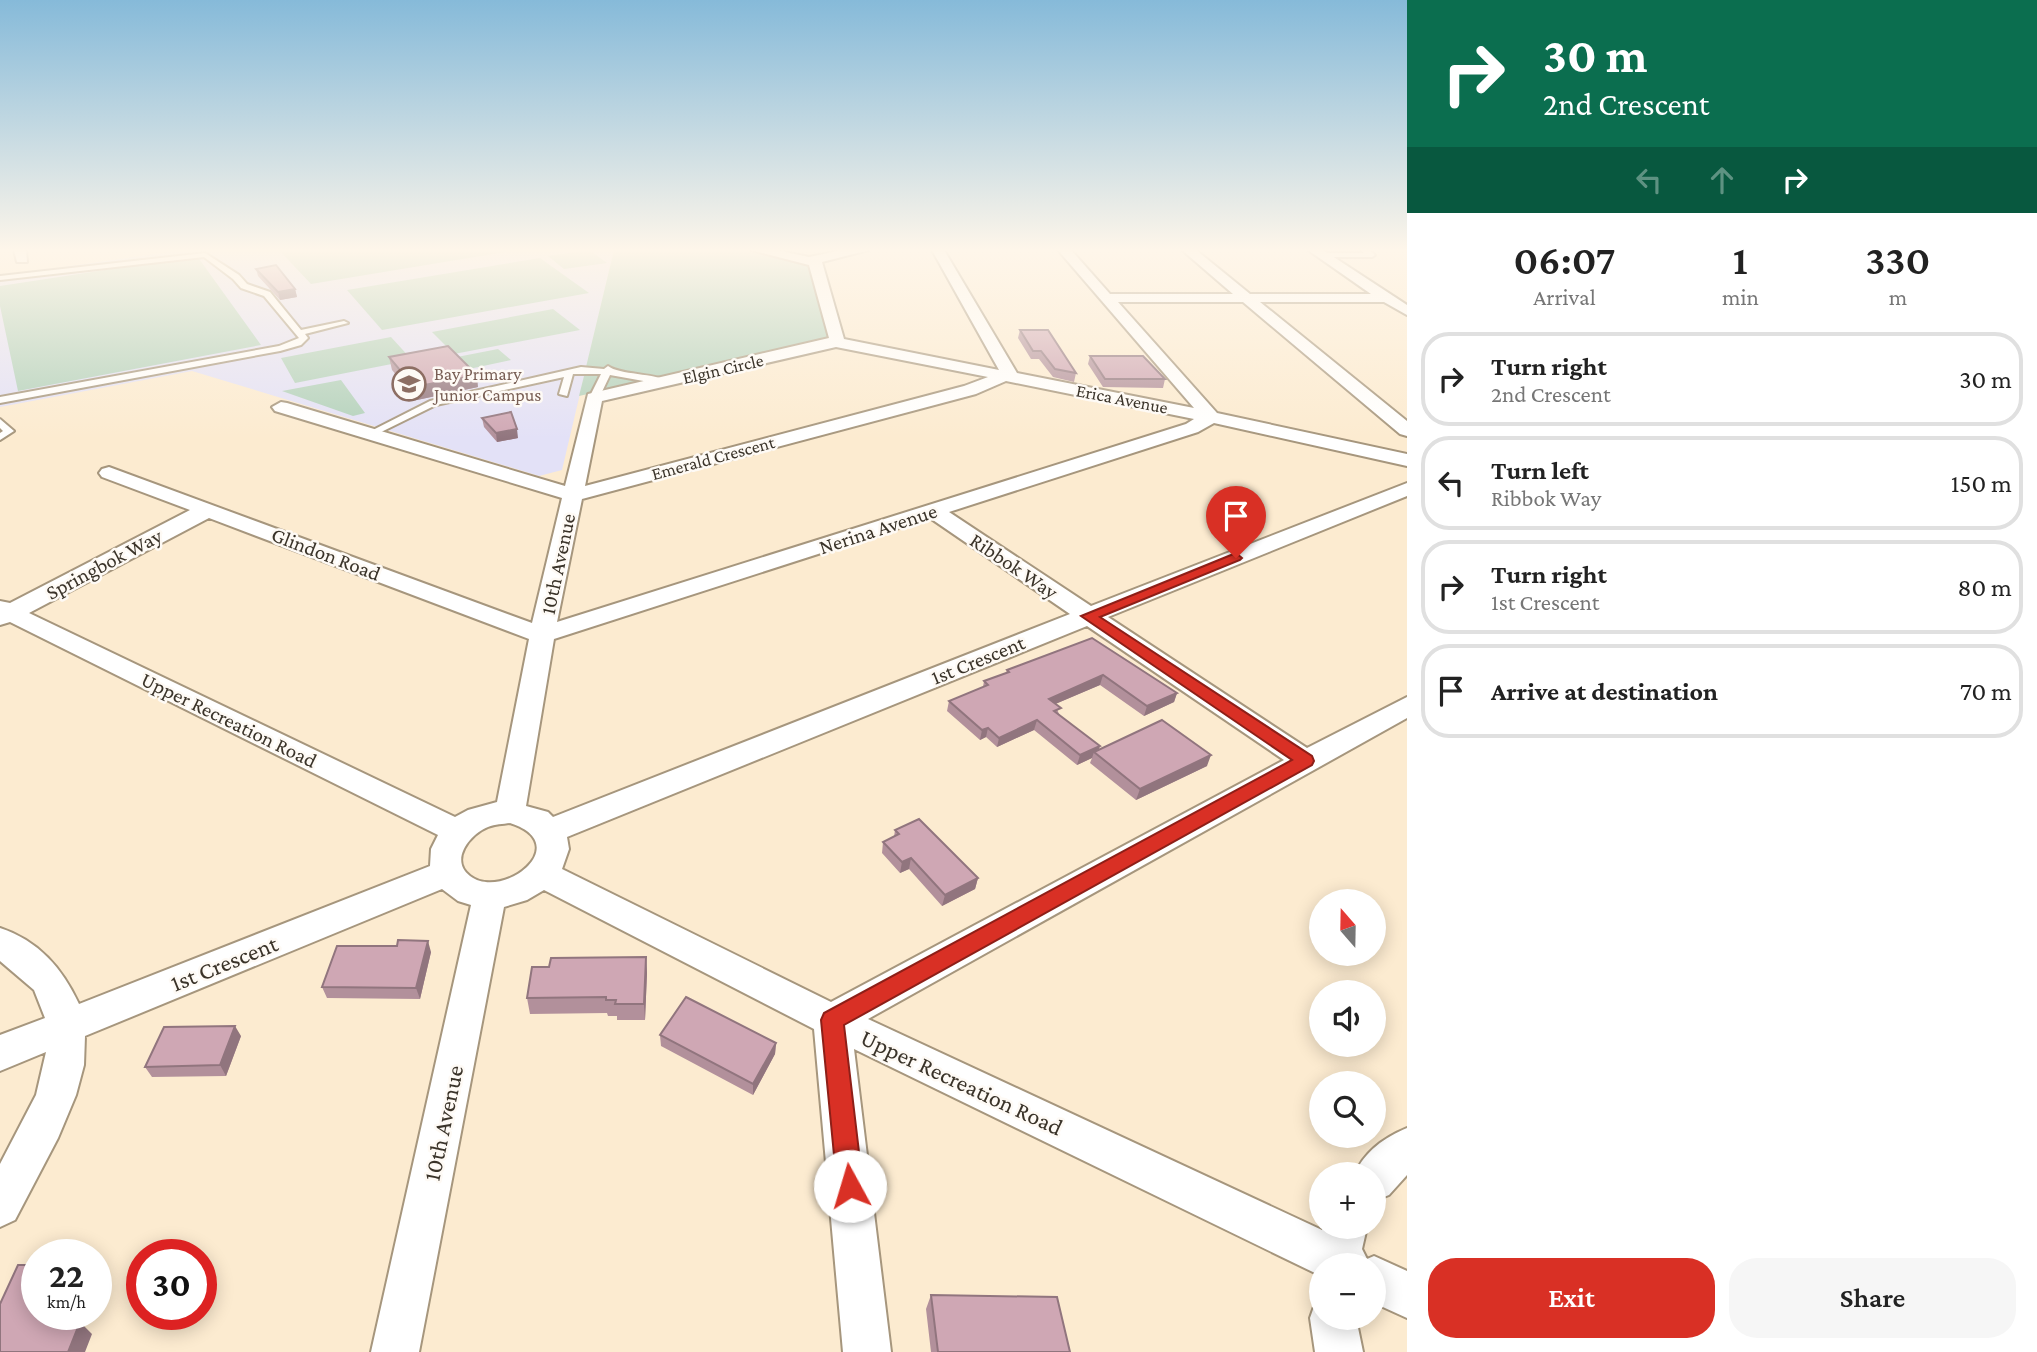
<!DOCTYPE html>
<meta charset="utf-8">
<style>
:root{--surface:#fff;--page:#f6f6f6;--text:#222;--muted:#767676;--line:#e0e0e0;--accent:#d93025}
body{margin:0;font-family:"Crimson Pro",serif;background:var(--page);color:var(--text);height:100vh;display:flex;flex-direction:column;font-size:26px;white-space:nowrap}
*{box-sizing:border-box;margin:0}
p{font-size:23px;color:var(--muted)}
.icon{flex:none;width:38px;height:38px;fill:none;stroke:currentColor;stroke-width:2;stroke-linecap:round;stroke-linejoin:round}
.map{position:relative;flex:1;overflow:hidden}
.details{display:flex;flex-direction:column;background:var(--surface);width:630px}
.details>*{flex:none}
.hud{background:#0b6e4f;color:#fff;overflow:hidden}
.needle{width:46px;rotate:340deg}
.buttons{position:absolute;left:1309px;top:889px;display:grid;gap:14px}
.buttons a{display:grid;place-items:center;width:77px;height:77px;border-radius:50%;background:var(--surface);box-shadow:0 4px 18px #0003;font-size:35px}
.speed{position:absolute;left:21px;top:1239px;display:flex;gap:14px;font-size:35px;font-weight:700;text-align:center}
.speed>*{display:grid;place-content:center;width:91px;height:91px;border-radius:50%;background:var(--surface);box-shadow:0 4px 18px #0003;line-height:1}
.speed small{font-size:18px;font-weight:400}
.speed .limit{border:10px solid #d22;background:#fff;color:#111}
.pin{position:absolute;display:grid;place-items:center;width:60px;height:60px;color:#fff;margin:-72px -30px;border-radius:50% 50% 50% 0;rotate:-45deg;box-shadow:0 0 7px #0007}
.pin .icon{rotate:45deg}
.me{position:absolute;width:77px;margin:-38px;rotate:354deg;stroke-linejoin:round;filter:drop-shadow(0 0 5px #0008)}
.turn{display:flex;align-items:center;gap:24px;height:147px;padding:0 21px;font-size:32px}
.turn .icon{width:91px;height:91px;stroke-width:2.5}
.turn b{display:block;font-size:49px;line-height:60px}
.lanes{display:flex;align-items:center;height:66px;padding:0 21px;background:#0003;justify-content:center;gap:35px;direction:ltr}
.lanes .off{opacity:.35}
.eta{display:flex;justify-content:space-evenly;align-items:center;height:119px;text-align:center}
.eta b{font-size:42px;font-weight:600;line-height:49px}
.button{display:flex;gap:14px;margin-top:auto;padding:14px 21px}
.button a{flex:1;height:80px;border-radius:28px;background:var(--accent);color:#fff;font-size:28px;font-weight:600;line-height:80px;text-align:center}
.button a+a{background:var(--page);color:var(--text)}
ul{padding:0;list-style:none}
li{display:flex;align-items:center;gap:21px;height:94px;margin:0 14px 10px;padding:0 7px;border:4px solid var(--line);border-radius:28px}
li div{flex:1}
li b{display:block;font-size:26px}
li em{font-style:normal}
main{display:flex;flex:1;min-height:0}
.map>svg:first-child{display:block}
</style>
<main>
<div class="map">
<svg width="1407" height="1352" viewBox="0 0 1407 1352">
<rect width="100%" height="100%" fill="#fcebd0"/>
<path fill="#e3e1f7" d="M183,250H614L562,470L539,476L192,371L0,407V276Z"/>
<path fill="#b2d1bc" d="M279,250H517L311,284Z
M589,250L607,263L564,269L548,256Z
M614,250H742L809,264L829,335L823,341L579,396L585,372L577,369L586,367Z
M197,256L261,345L18,391L0,306V286Z
M540,258L589,293L382,330L347,290Z
M553,309L580,330L454,354L432,332Z
M391,337L412,360L295,383L281,358Z
M498,349L511,360L469,369L457,357Z
M341,380L365,413L353,416L282,391Z"/>
<g fill="none" stroke-linecap="round" stroke-linejoin="round">
<defs>
<path id="lane" d="M1361,250H1369L1375,255L1372,257H1322L1319,255L1322,253H1364Z
M205,253L239,275L247,284L270,292L301,330L344,321L348,323L305,334L308,338L301,345L280,351L0,403V397L279,346L299,338L264,296L241,288L233,279L204,257L0,280V276Z
M608,366C619,375 655,373 671,382L666,385L610,375L599,398L594,401L589,398L601,374H573L567,396L559,394L564,377L436,405L373,436L365,434L430,401L581,367L604,369Z
M0,419L14,431L0,440V433L3,431L0,428Z"/>
<path id="street" d="M14,250H26L27,262H17Z
M751,250H776L809,257L843,250H869L822,262L844,339L999,370L932,250H944L1017,373L1194,408L1058,250H1071L1110,294H1233L1182,250H1196L1250,294H1371L1308,250H1323L1407,305V315L1384,302H1260L1407,421V436L1400,434L1243,302H1118L1217,413L1407,454V466L1214,423L1198,432L949,512L1091,606L1407,483V496L1108,617L1307,748L1407,697V718L868,1019L1322,1230L1323,1227H1367L1362,1249L1367,1259L1374,1256L1407,1271V1318L1374,1303V1265H1321L1320,1281L1317,1274L854,1049L891,1352H843L814,1029L544,890L527,900L504,907L419,1352H371L471,905L458,901L442,889L85,1036L84,1065L76,1095L58,1138L15,1220L0,1227V1164L36,1095L46,1052L0,1071V1035L45,1018L34,990L0,961V928C39,941 62,968 79,1004L430,866L431,849L438,835L10,622L0,625V601L10,603L190,510L102,477L99,473L102,469L109,467L532,623L562,498L275,411L272,407L281,402L287,403L565,486L588,394L829,338L809,265ZM836,347L988,377L964,386L585,486L602,401ZM1006,381L1194,419L1186,424L557,622L582,499L976,394ZM209,518L529,639L497,802L468,810L455,817L29,613ZM930,518L1070,614L553,817L548,812L526,806L554,639ZM1087,626L1284,760L831,1002L562,869L569,849L567,837ZM510,823C576,844 503,901 470,876C449,860 470,834 488,827C495,824 503,824 510,823Z
M1407,1128V1175L1389,1195L1374,1201V1174H1355C1364,1152 1385,1137 1407,1128Z
M1321,1300V1318H1356L1363,1352H1315L1310,1318L1316,1301Z"/>
</defs>
<use href="#lane" stroke="#a6967d" stroke-width="4"/>
<use href="#street" stroke="#a6967d" stroke-width="4"/>
<use href="#lane" fill="#fff" fill-rule="evenodd"/>
<use href="#street" fill="#fff" fill-rule="evenodd"/>
</g>
<path fill="#b2909b" d="M256,269L295,289L297,297L280,300L258,276Z
M1020,330L1076,373L1074,382L1053,377L1039,359H1031L1018,338Z
M1090,356L1165,379L1163,388L1103,387L1088,364Z
M389,357L478,387L417,400L392,370Z
M482,418L518,438L497,442L484,427Z
M1092,638L1177,693L1174,702L1144,716L1100,685L1055,704L1059,714L1098,750L1207,766L1136,800L1090,763L1092,758L1077,765L1034,730L997,747L986,737L980,740L947,711L949,701L983,687L984,681L1006,673L1007,670Z
M895,830L978,878L975,889L942,906L909,869L900,873L882,853L883,842L894,837Z
M397,946L431,952L420,999L327,998L322,987Z
M646,957L647,973L645,1020H617V1016H608L607,1013L530,1014L527,998Z
M660,1035L776,1043L775,1054L753,1095L661,1046Z
M241,1036L226,1076L152,1077L145,1067Z
M931,1295L1070,1352H931L926,1309Z"/>
<path fill="#91757e" d="M295,289L297,297L280,300L278,292Z
M477,375L478,387L417,400L414,387Z
M517,429L518,438L497,442L496,433Z
M1103,675L1100,685L1046,708L1049,699Z
M1177,693L1174,702L1144,716L1147,706Z
M1037,720L1034,730L997,747L999,738Z
M988,728L986,737L980,740L982,730Z
M1100,746L1097,755L1094,752L1092,758L1077,765L1080,755Z
M1211,755L1207,766L1136,800L1140,789Z
M911,858L909,869L900,873L902,862Z
M978,878L975,889L942,906L945,895Z
M428,941L431,952L420,999L416,988Z
M646,957L647,973L645,1020L644,1004Z
M235,1026L241,1036L226,1076L220,1065Z
M776,1043L775,1054L753,1095V1084Z
M54,1314H72L63,1334L51,1322Z
M80,1322L92,1334L85,1352H68Z"/>
<path fill="#cfa7b4" stroke="#91757e" stroke-width="2" d="M276,265L295,289L278,292L256,269Z
M1020,330H1048L1076,373L1055,369L1041,351H1033Z
M448,346L477,375L414,387L389,357Z
M1090,356H1143L1165,379H1105Z
M511,412L517,429L496,433L482,418Z
M1092,638L1177,693L1147,706L1103,675L1049,699L1061,708L1054,711L1100,746L1080,755L1037,720L999,738L988,728L982,730L949,701L988,685L984,681L1009,672L1007,670Z
M1162,720L1211,755L1140,789L1094,752Z
M919,819L978,878L945,895L911,858L902,862L883,842L899,834L895,830Z
M398,940L428,941L416,988L322,987L337,946H397Z
M646,957L644,1004H615L616,1000H606V997L527,998L532,967H549L551,958Z
M686,997L776,1043L753,1084L660,1035Z
M235,1026L220,1065L145,1067L164,1027Z
M18,1265H37V1314H54L51,1322H80L68,1352H0V1304Z
M931,1295L1057,1297L1070,1352H938Z"/>
<linearGradient id="sky" x2="0" y2="1"><stop stop-color="#86bad9"/><stop offset="0.57" stop-color="#fef6ea"/><stop offset="1" stop-color="#fef6ea" stop-opacity="0"/></linearGradient>
<rect width="1407" height="439" fill="url(#sky)"/>
<path fill="#d93025" stroke="#8d1f18" stroke-width="2" d="M1236,553L1242,558L1240,560L1100,617L1312,756L1314,761L1312,765L844,1025L863,1186L859,1195L850,1199L841,1195L837,1186L821,1020L824,1013L1292,760L1081,616Z"/>
<defs>
<symbol id="school-ring" viewBox="-11 -11 22 22"><circle r="9.5" fill="#fefaf5" stroke="#8d6e63" stroke-width="1.5"/><path d="M0-5L7-2L0 1L-7-2ZM-4 1L0 2.5L4 1V4Q0 6-4 4Z" fill="#8d6e63"/></symbol>
</defs>
<g fill-rule="evenodd">
<use href="#school-ring" x="390" y="365" width="38" height="38"/>
</g>
<g text-anchor="middle" dominant-baseline="central" stroke-width="5" stroke-linejoin="round" paint-order="stroke">
<g font-size="18" fill="#3a3329" stroke="#fefaf5">
<text transform="translate(723 369) rotate(-13)">Elgin Circle</text>
<text transform="translate(1122 399) rotate(11)">Erica Avenue</text>
<text transform="translate(713 458) rotate(-15)">Emerald Crescent</text>
</g>
<g font-size="18" fill="#785e54" stroke="#fefaf5" text-anchor="start">
<text x="434" y="374">Bay Primary<tspan x="434" dy="21">Junior Campus</tspan></text>
</g>
<g font-size="21" fill="#3a3329" stroke="#fefaf5">
<text transform="translate(878 529) rotate(-18)">Nerina Avenue</text>
<text transform="translate(326 554) rotate(21)">Glindon Road</text>
<text transform="translate(104 564) rotate(-28)">Springbok Way</text>
<text transform="translate(558 564) rotate(-78)">10th Avenue</text>
<text transform="translate(1014 566) rotate(34)">Ribbok Way</text>
<text transform="translate(978 660) rotate(-22)">1st Crescent</text>
<text transform="translate(229 720) rotate(26)">Upper Recreation Road</text>
</g>
<g font-size="24" fill="#3a3329" stroke="#fefaf5">
<text transform="translate(224 963) rotate(-22)">1st Crescent</text>
<text transform="translate(962 1082) rotate(25)">Upper Recreation Road</text>
<text transform="translate(443 1123) rotate(-78)">10th Avenue</text>
</g>
</g>
</svg>
<div class="buttons">
<a><svg class="needle" viewBox="-14 -14 28 28"><path d="M0-13l5 13h-10z" fill="#e53935"/><path d="M0 13l5-13h-10z" fill="#767676"/></svg></a>
<a><svg class="icon" aria-label="sound" viewBox="0 0 24 24"><path d="M4 9h4l5-4v14l-5-4H4zM17 9q2 3 0 6"/></svg></a>
<a><svg class="icon" aria-label="search" viewBox="0 0 24 24"><circle cx="10" cy="10" r="6"/><path d="M15 15l6 6"/></svg></a>
<a>+</a>
<a>−</a>
</div>
<div class="speed"><div>22<small>km/h</small></div><div class="limit">30</div></div>
<div class="pin" style="left:1236px;top:558px;background:#d93025"><svg class="icon" aria-label="arrive" viewBox="0 0 24 24"><path d="M6 21V4h12l-3 4 3 4H6"/></svg></div>
<svg class="me" style="left:850px;top:1186px" viewBox="-20 -20 40 40"><circle r="19" fill="#fff"/><path d="M0-13L10 11 0 6-10 11z" fill="#d93025"/></svg>
</div>
<section class="details">
<div class="hud">
<div class="turn"><svg class="icon" aria-label="right" viewBox="0 0 24 24"><path d="M7 20v-9h11M14 6l5 5-5 5"/></svg><div><b>30 m</b>2nd Crescent</div></div>
<div class="lanes"><svg class="icon off" aria-label="left" viewBox="0 0 24 24"><path d="M17 20v-9H6M10 6l-5 5 5 5"/></svg><svg class="icon off" aria-label="ahead" viewBox="0 0 24 24"><path d="M12 20V5M6 11l6-6 6 6"/></svg><svg class="icon" aria-label="right" viewBox="0 0 24 24"><path d="M7 20v-9h11M14 6l5 5-5 5"/></svg></div>
</div>
<div class="eta">
<div><b>06:07</b><p>Arrival</p></div>
<div><b>1</b><p>min</p></div>
<div><b>330</b><p>m</p></div>
</div>
<ul>
<li><svg class="icon" aria-label="right" viewBox="0 0 24 24"><path d="M7 20v-9h11M14 6l5 5-5 5"/></svg><div><b>Turn right</b><p>2nd Crescent</p></div><em>30 m</em></li>
<li><svg class="icon" aria-label="left" viewBox="0 0 24 24"><path d="M17 20v-9H6M10 6l-5 5 5 5"/></svg><div><b>Turn left</b><p>Ribbok Way</p></div><em>150 m</em></li>
<li><svg class="icon" aria-label="right" viewBox="0 0 24 24"><path d="M7 20v-9h11M14 6l5 5-5 5"/></svg><div><b>Turn right</b><p>1st Crescent</p></div><em>80 m</em></li>
<li><svg class="icon" aria-label="arrive" viewBox="0 0 24 24"><path d="M6 21V4h12l-3 4 3 4H6"/></svg><div><b>Arrive at destination</b></div><em>70 m</em></li>
</ul>
<div class="button"><a>Exit</a><a>Share</a></div>
</section>
</main>
